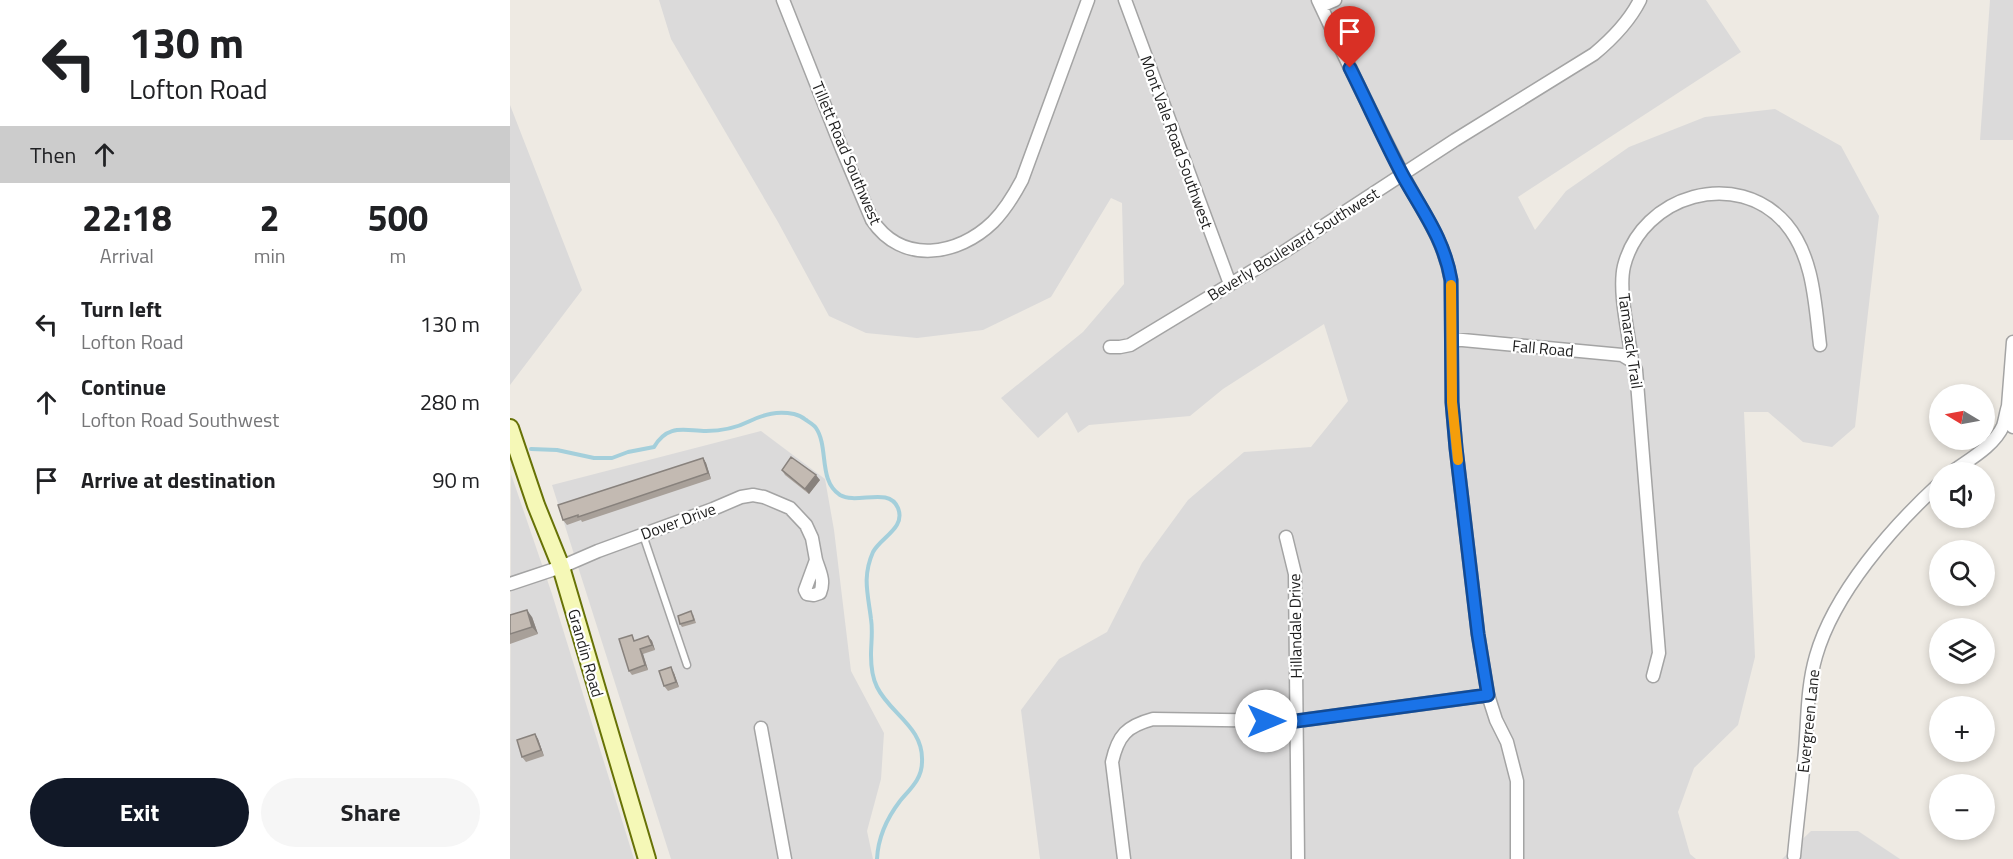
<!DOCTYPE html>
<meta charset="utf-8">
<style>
:root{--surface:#fff;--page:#f6f6f6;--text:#202124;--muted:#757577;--accent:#111827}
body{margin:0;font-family:"Titillium Web",sans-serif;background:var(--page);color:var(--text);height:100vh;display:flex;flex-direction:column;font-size:22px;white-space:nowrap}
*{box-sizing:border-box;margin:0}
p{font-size:20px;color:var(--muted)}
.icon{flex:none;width:33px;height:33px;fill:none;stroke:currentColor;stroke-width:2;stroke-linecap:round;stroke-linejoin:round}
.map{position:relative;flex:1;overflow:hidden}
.panel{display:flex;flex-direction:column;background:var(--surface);width:510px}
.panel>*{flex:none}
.top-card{background:#fff;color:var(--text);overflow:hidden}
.needle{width:39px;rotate:280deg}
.fabs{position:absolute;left:1419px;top:384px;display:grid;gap:12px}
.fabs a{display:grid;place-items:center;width:66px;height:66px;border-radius:50%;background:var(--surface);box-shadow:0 3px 9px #0003;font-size:30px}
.pin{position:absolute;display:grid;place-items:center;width:51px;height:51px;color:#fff;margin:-62px -26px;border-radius:50% 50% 50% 0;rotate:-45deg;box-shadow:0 0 6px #0007}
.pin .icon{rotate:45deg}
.me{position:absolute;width:66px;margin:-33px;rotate:90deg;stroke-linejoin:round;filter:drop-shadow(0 0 4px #0008)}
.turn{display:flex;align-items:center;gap:21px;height:126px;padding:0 30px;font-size:27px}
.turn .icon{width:78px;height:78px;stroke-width:2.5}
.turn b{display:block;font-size:42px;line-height:51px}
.then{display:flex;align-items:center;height:57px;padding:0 30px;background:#0003;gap:12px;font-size:22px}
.eta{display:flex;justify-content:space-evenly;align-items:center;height:102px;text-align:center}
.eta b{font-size:36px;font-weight:700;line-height:42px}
.primary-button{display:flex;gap:12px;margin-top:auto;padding:12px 30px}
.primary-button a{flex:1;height:69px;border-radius:36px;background:var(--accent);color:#fff;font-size:24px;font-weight:700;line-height:69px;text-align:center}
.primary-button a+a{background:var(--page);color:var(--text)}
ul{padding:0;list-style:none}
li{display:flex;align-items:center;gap:18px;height:78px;padding:0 30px}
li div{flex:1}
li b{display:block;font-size:22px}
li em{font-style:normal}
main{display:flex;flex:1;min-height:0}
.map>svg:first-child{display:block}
</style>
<main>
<section class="panel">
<div class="top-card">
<div class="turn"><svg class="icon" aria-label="left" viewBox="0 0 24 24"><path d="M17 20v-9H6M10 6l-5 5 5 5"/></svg><div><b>130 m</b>Lofton Road</div></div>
<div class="then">Then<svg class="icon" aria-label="ahead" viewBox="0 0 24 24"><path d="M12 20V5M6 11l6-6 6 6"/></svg></div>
</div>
<div class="eta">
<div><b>22:18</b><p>Arrival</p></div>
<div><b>2</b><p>min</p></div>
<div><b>500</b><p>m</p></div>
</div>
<ul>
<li><svg class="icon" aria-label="left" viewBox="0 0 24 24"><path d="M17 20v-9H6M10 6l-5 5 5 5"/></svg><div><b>Turn left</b><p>Lofton Road</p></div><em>130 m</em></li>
<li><svg class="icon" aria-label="ahead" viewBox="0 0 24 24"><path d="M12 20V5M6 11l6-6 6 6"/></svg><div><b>Continue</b><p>Lofton Road Southwest</p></div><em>280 m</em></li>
<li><svg class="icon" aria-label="arrive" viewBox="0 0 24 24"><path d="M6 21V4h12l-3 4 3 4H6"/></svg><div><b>Arrive at destination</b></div><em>90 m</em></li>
</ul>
<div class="primary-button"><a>Exit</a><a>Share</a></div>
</section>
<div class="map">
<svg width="1503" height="859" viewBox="0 0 1503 859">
<rect width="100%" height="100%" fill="#eeeae3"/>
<path fill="#dbdada" d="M149,0H1196L1231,52L1008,197L1025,230L1056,191L1119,147L1195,117L1265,109L1331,146L1369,216L1345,427L1322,447L1293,442L1258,412H1234L1245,657L1228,725L1184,768L1168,812L1180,854L1186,859H530L511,710L549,659L597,632L632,563L678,500L734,452L801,447L838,401L814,324L713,389L680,416L579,425L568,433L557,412L528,438L491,398L573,332L614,284L612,203L601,198L541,297L473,330L407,338L356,333L319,316L268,222L161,39Z
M1480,0H1503V140H1470Z
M0,105L72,290L0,385Z
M251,431L315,479L324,530L341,671L374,733L371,779L357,831L363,859H161L42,485Z
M1,474L42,594L124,859H0Z
M1301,831H1348L1390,859H1272Z"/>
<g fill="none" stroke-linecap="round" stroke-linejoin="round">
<path stroke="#a4cfdb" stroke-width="4" d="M21,449L47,450L84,458H102L118,452L144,447C158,423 175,431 196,431C212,431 226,428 240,421C255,414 267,411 284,414C289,415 291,416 296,420C299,422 304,425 306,428C319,447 308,481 330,495C347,505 379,486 388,508C396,528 371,537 363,552C352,577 358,594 361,619C363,631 361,643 361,655C361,666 362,677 367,687C380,714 414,727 412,762C412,779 400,789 390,801C377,818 368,838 367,859"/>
<defs>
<path id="lane" d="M133,535L177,665"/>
<path id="street" d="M273,0L332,149L362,220C392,265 448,256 483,222C495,210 504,195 512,180L578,0
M615,0L720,284
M808,0C835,58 863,116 892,173C911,210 934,238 941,281L942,402L946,448L968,634L978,695L986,720L997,742L1007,781V859
M811,6L825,0
M942,339L1112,355L1122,361
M1503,342L1498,406L1503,427
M600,347H610L620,345L772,253L945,140L1084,54C1102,39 1119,22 1130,0
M1442,472C1460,459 1484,446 1493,426C1495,420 1496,412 1498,406
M776,537L785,574L788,859
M0,584L51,567L88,551L203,509L231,497L243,495L254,497L280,508L296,525L302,538L306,560L295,590L297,594L304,595L310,593C315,581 310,572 306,560
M1143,676L1149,653L1126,370L1122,361C1119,335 1108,291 1114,266C1132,195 1227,167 1276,224C1304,257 1305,305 1310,345
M251,728L275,859
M1284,856C1287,824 1291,793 1294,761C1298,726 1296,690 1306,656C1324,593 1382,527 1430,483
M614,859L602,762C608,735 617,726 643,719L786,721L978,695"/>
<path id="secondary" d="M0,428L26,505L51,567L137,859"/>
</defs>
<use href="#lane" stroke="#a4a4a4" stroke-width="9"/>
<use href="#street" stroke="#a4a4a4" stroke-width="15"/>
<use href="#secondary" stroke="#677206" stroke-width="20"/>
<use href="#lane" stroke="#fff" stroke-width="6"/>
<use href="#street" stroke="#fff" stroke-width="12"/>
<use href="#secondary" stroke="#f5f8b7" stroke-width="16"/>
</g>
<path fill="#a8a099" d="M193,458L196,463L201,479L72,522L71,520L57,525L53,520Z
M272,470L310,480L299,494L275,475Z
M183,614L186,623L172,627L170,624Z
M0,615L22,617L28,634L0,644Z
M138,636L142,641L145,650L133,654L138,670L122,675L119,671L126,640Z
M164,673L169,687L158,691L154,686Z
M25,734L28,739L34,756L16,762L12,757Z"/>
<path fill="#88827d" d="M193,458L196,463L201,479L198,473Z
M306,475L310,480L299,494L295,489Z
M17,610L22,617L28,634L22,627Z
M138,636L142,641L145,650L142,645Z
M130,649L133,654L138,670L135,665Z
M161,667L164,673L169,687L166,682Z
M25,734L28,739L34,756L31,750Z"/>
<path fill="#c3bab2" stroke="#88827d" stroke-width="1.5" d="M281,457L306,475L295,489L272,470Z
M193,458L198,473L68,517V515L53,520L48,505Z
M17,610L22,627L0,634V615Z
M181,611L184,620L170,624L168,616Z
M122,635L124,641L138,636L142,645L130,649L135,665L119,671L109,639Z
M161,667L166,682L154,686L149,671Z
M25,734L31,750L12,757L7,740Z"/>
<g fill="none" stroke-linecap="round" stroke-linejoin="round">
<defs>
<path id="route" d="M756,721H786L978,695L968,634L946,448L942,402L941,280C934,239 913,212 893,176C874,140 858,104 840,68"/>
</defs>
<use href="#route" stroke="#114b97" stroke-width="15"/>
<use href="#route" stroke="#1a73e8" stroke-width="10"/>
<path stroke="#f59e0b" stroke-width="10" d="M941,285L942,402L948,460"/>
</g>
<g text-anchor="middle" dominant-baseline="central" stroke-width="4.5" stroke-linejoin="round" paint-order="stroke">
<g font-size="16" fill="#1d1d1d" stroke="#fff">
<text transform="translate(667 142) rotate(70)">Mont Vale Road Southwest</text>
<text transform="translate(337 153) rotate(67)">Tillett Road Southwest</text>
<text transform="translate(783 244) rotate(-32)">Beverly Boulevard Southwest</text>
<text transform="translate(1121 341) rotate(82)">Tamarack Trail</text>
<text transform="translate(1033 348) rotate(5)">Fall Road</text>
<text transform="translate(168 521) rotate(-20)">Dover Drive</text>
<text transform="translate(785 626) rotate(-91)">Hillandale Drive</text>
<text transform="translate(76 653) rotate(74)">Grandin Road</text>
<text transform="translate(1298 721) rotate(-84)">Evergreen Lane</text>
</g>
</g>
</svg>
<div class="fabs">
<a><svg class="needle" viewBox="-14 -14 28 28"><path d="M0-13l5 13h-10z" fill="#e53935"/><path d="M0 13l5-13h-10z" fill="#757577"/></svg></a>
<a><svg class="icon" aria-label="sound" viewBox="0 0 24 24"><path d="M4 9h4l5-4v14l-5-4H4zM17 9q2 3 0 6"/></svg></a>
<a><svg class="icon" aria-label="search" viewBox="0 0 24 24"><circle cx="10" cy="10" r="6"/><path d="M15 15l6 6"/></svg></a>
<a><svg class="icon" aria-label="layers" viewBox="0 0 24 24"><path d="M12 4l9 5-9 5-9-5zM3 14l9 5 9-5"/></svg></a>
<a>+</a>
<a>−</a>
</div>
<div class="pin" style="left:840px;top:68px;background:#d93025"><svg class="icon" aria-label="arrive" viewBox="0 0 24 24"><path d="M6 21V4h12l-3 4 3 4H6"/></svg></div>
<svg class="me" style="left:756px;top:721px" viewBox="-20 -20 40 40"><circle r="19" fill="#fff"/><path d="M0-13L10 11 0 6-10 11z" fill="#1a73e8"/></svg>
</div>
</main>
